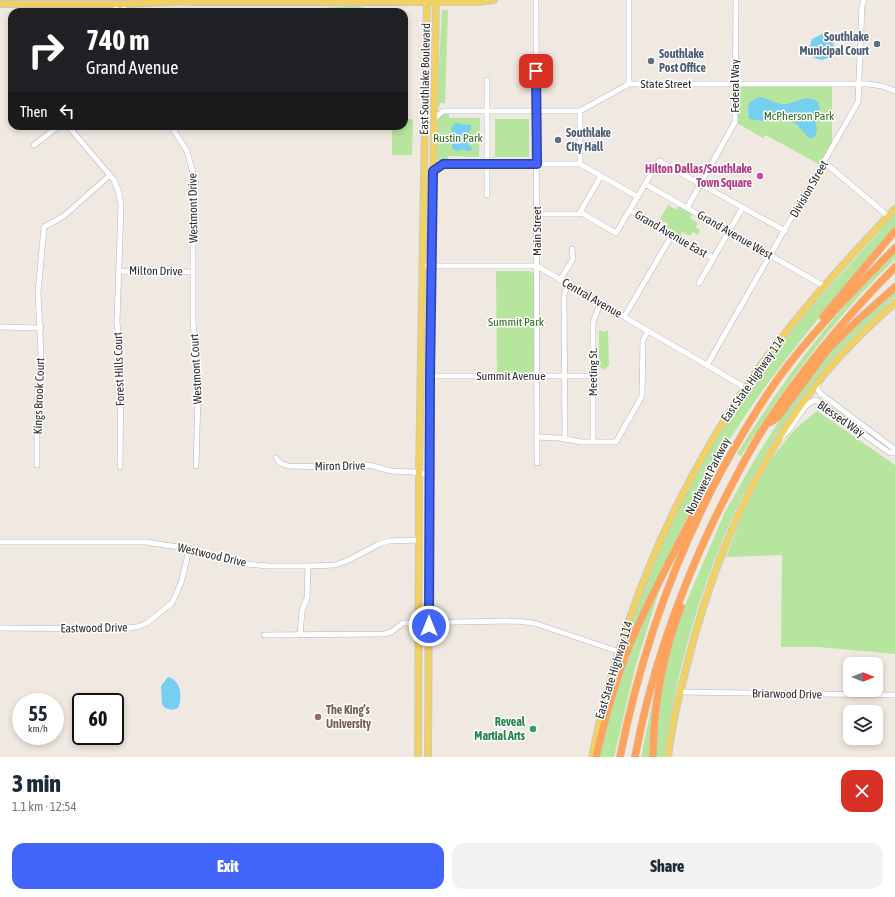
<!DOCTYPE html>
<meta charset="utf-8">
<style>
:root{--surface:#fff;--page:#f2f2f3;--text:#1f2937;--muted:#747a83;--accent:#4264fb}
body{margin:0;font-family:"Asap Condensed",sans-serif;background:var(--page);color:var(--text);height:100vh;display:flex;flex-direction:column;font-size:15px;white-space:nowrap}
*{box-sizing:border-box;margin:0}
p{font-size:13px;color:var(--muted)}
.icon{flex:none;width:22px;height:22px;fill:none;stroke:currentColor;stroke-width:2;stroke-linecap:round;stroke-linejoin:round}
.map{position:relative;height:757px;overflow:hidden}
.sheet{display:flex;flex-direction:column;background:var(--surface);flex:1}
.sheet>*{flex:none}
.banner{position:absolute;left:8px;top:8px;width:400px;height:122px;border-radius:12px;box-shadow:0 2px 6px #0003;background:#202124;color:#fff;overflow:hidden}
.needle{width:26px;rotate:90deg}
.buttons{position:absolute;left:843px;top:657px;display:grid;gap:8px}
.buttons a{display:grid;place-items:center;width:40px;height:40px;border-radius:8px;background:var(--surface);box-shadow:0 2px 6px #0003;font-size:20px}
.speed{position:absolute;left:12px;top:693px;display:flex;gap:8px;font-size:20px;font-weight:700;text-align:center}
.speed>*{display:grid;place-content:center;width:52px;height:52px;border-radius:50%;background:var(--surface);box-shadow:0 2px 6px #0003;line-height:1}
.speed small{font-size:10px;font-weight:400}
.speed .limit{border:2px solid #111;border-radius:6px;background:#fff;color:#111}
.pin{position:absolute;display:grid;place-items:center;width:34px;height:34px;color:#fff;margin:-17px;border-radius:8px;box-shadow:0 2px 6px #0006}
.me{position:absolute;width:44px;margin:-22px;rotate:0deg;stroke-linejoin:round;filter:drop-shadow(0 0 3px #0008)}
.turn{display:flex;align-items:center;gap:14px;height:84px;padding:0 12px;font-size:18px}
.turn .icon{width:52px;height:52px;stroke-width:2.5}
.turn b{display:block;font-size:28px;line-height:34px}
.then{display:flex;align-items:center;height:38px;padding:0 12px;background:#0003;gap:8px;font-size:15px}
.round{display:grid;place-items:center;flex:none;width:42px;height:42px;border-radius:12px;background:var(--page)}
.headline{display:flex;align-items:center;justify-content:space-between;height:68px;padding:0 12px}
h1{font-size:24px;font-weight:800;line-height:30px}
.primary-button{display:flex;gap:8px;margin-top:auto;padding:8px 12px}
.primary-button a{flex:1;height:46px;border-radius:12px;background:var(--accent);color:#fff;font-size:16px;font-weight:800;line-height:46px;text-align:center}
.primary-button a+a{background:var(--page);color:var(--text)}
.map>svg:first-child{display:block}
</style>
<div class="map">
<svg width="895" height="757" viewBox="0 0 895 757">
<rect width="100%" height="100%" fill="#efe9e1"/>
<path fill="#b6e59e" d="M348,6L363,7L366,10L365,12H317L324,8Z
M442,10H448L445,103H440V107L437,102Z
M735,84H832V149L822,166L766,135L763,138L735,122Z
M443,113L449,114V118H480L479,157L448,156V162L438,160L437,155V121Z
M404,119H413L412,155H392V126H404Z
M495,119H529V157H495Z
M668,205L676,210L679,205L693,213L690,218L698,223L696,227L700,230L698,235L693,232L690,236L682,232L680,237L666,229L668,224L660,219Z
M895,214V227C838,296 779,361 731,437C685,510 650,601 614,680C620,653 629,628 639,602C674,504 727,411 793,330C825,290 861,253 895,214Z
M895,253V259C835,317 785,385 741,456L737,454C782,381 833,313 895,253Z
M496,271H529L535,274V369L532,373H497Z
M895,290V297C866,324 836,352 812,384C730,490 683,625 664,757H656L659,706L667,660L682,612L725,512L755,459L781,418L826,356Z
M599,330L604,332L608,330L609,365L604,370L599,366Z
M817,411L895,465V654L818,647H781L782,555L726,557C742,516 761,466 792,433C799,425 808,418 817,411Z
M661,585L635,668L614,757H597L613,698L637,633Z
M656,685L652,757H641Z"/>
<path fill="#75cff0" d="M824,33L833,41L834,51L830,57L822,60L814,58L809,49L812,39Z
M758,97C768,97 776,105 786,104C798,102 805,94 817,101L820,107L816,124L817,131L815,136L810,139L796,124L785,117L778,116L763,121L749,119L748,108L750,102Z
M455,123L471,125V129L466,137L468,144L472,148L471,151L462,150L456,151L452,149L453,136L451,129Z
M168,677C181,680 183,698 178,708L173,710L165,708L162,704L161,686Z"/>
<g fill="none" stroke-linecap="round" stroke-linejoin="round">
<defs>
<path id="minor" d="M536,0L537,463
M629,0V84
M124,4V12
M116,12V4
M487,80V195
M434,119L443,111H580L629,84H867L882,86L895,91
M68,126L114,180L119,193L121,206L117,322L121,368L120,467
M171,126L187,151L193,173V320L198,398L196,466
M34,145L59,126
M824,162L888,216
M580,164V111
M433,171L443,164H580L638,197
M645,184L824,286
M687,208L735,122L736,0
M630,210L713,258
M580,212L616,233L659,161L785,231
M537,214H579L601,176
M422,266H537L746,388
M119,271L193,272
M560,280L573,259L572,249
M699,283L743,207
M624,317L672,235
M0,327L41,328
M707,365L858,102L862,6L864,0
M430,376H593
M818,383L817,389L821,394L893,448L895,452
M537,437L559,438L582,442H616L642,396L643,340L648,331
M565,439L564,295L568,284
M779,439C794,431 801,403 816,400L890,453H895
M593,442V323L600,303
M276,458L280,463L288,466L329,467L369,465L391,471L413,472L430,475
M37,465V392L41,354L38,293L44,227L64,216L110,175
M0,542H145L178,547L236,563L268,566H308L335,565L349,560L379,544L389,541L419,540
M0,628L117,629L137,627L147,623L172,603L181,583L189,550
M264,635L384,634L391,632L403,623L516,621L534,623L617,651
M300,635L302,611L307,598L308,566
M680,692L895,695"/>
<path id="major" d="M189,2H478L494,0
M0,4H124L192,1
M418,757L419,473L427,0
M428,757L430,376L436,0
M592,757C620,617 674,489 756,372C797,314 846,260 895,209
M668,757C671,730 677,703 684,677C709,572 752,466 819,381C842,352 868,327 895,303"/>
<path id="highway" d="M823,317L895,231
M771,422L778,417L829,348L859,319L895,287
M596,757C605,719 615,680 630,644C651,594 678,546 702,497L710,492
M620,757C640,655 674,559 723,468C743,432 764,396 789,364C822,322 858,286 895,248
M635,757C650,675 677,598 713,522C729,490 745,457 765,426C802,369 847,316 895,267
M653,757C653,707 663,653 681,607"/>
</defs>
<use href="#minor" stroke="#b4b7c1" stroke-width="6"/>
<use href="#major" stroke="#c9c9c9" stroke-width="8"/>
<use href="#highway" stroke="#c9c9c9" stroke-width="8"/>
<use href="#minor" stroke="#fff" stroke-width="5"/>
<use href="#major" stroke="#f2d163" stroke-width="6"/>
<use href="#highway" stroke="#ffa35c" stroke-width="7"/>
</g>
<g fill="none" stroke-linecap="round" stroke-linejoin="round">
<defs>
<path id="route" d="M429,626L430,376L433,171L443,164H537L536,71"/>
</defs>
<use href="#route" stroke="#2b41a3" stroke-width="10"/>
<use href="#route" stroke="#4264fb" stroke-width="7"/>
</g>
<g fill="#5c6f8a" stroke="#fff" stroke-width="1.5">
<circle cx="877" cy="44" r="4"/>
<circle cx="651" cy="61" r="4"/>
<circle cx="558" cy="140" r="4"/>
</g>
<circle fill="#d1479c" stroke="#fff" stroke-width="1.5" cx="760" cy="176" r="4"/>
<circle fill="#8d6e63" stroke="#fff" stroke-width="1.5" cx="318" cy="717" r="4"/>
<circle fill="#2e9e5b" stroke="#fff" stroke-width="1.5" cx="533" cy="729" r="4"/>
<g text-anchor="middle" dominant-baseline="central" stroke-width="3" stroke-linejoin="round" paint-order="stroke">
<g font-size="12" font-weight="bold" fill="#4e5e75" stroke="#fff" text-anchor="start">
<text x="869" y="37" text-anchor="end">Southlake<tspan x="869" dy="14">Municipal Court</tspan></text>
<text x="659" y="54">Southlake<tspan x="659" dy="14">Post Office</tspan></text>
<text x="566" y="133">Southlake<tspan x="566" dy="14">City Hall</tspan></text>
</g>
<g font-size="12" fill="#2e2e2e" stroke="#fff">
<text transform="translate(425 79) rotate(-89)">East Southlake Boulevard</text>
<text x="666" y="84">State Street</text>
<text transform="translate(735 86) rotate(-90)">Federal Way</text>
<text transform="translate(809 189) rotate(-60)">Division Street</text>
<text transform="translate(193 208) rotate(-91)">Westmont Drive</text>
<text transform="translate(537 231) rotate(-90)">Main Street</text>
<text transform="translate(671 234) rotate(30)">Grand Avenue East</text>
<text transform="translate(735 235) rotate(30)">Grand Avenue West</text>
<text transform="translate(156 271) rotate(1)">Milton Drive</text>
<text transform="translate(592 298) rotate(30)">Central Avenue</text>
<text transform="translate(119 369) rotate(-92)">Forest Hills Court</text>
<text transform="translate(196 369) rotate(-93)">Westmont Court</text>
<text transform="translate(593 372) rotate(-90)">Meeting St.</text>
<text x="511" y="376">Summit Avenue</text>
<text transform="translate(753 379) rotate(-55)">East State Highway 114</text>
<text transform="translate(39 396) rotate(-88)">Kings Brook Court</text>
<text transform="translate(841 419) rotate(35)">Blessed Way</text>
<text transform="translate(340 466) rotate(-1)">Miron Drive</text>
<text transform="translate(708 476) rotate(-63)">Northwest Parkway</text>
<text transform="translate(212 555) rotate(13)">Westwood Drive</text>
<text transform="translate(94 628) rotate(-1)">Eastwood Drive</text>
<text transform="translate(614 670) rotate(-73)">East State Highway 114</text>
<text transform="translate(787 694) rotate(1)">Briarwood Drive</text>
</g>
<g font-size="12" fill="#2c6e1b" stroke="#fff">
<text x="799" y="116">McPherson Park</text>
<text x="458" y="138">Rustin Park</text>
<text x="516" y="322">Summit Park</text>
</g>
<g font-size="12" font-weight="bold" fill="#b23c85" stroke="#fff" text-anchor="end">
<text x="752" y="169">Hilton Dallas/Southlake<tspan x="752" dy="14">Town Square</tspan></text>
</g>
<g font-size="12" font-weight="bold" fill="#785e54" stroke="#fff" text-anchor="start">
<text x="326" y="710">The King’s<tspan x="326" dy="14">University</tspan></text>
</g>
<g font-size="12" font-weight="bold" fill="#27864d" stroke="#fff" text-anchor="end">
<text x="525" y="722">Reveal<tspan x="525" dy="14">Martial Arts</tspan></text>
</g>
</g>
</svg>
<div class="buttons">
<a><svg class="needle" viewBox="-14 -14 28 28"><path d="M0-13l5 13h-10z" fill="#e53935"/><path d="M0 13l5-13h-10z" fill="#747a83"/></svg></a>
<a><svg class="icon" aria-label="layers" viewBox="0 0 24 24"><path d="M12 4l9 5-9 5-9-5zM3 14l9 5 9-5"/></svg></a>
</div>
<div class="speed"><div>55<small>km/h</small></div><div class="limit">60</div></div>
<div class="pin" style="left:536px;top:71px;background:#d93025"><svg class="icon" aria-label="arrive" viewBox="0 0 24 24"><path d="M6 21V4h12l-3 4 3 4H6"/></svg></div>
<svg class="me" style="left:429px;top:626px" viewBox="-20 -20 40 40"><circle r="17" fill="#4264fb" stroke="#fff" stroke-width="3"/><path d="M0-11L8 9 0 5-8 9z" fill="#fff"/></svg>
<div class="banner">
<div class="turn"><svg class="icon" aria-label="right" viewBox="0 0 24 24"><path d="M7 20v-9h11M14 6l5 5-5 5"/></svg><div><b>740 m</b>Grand Avenue</div></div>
<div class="then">Then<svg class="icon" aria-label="left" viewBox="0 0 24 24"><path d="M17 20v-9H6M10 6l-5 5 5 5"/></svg></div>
</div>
</div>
<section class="sheet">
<div class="headline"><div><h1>3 min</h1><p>1.1 km · 12:54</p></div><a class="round" style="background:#d93025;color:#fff"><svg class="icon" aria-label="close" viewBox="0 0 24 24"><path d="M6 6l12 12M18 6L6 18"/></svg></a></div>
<div class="primary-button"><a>Exit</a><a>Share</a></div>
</section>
